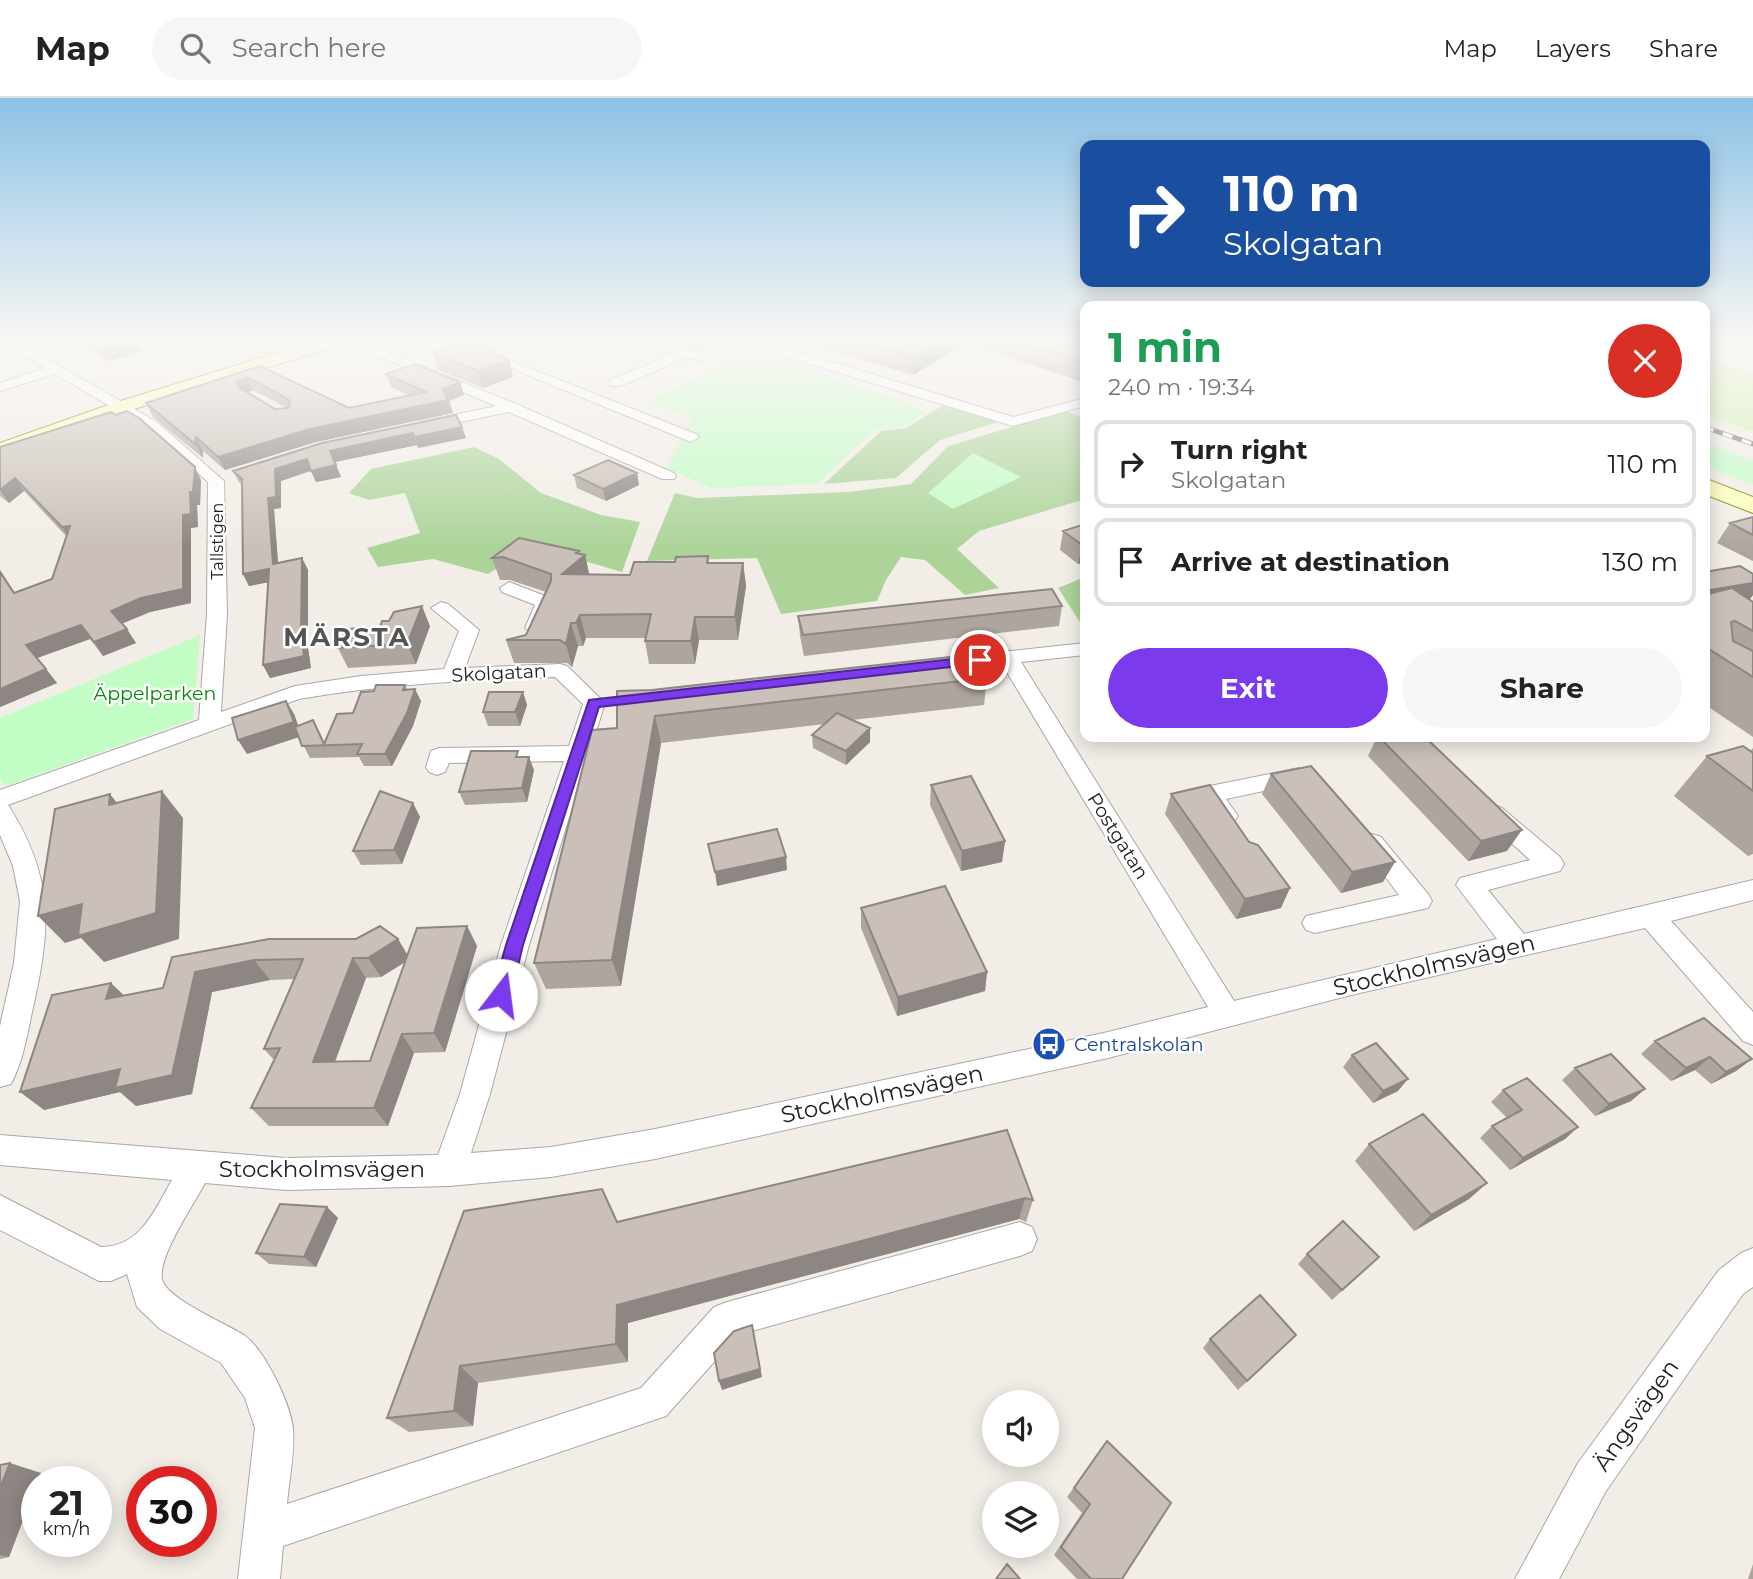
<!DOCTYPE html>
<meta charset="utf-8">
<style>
:root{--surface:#fff;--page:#f6f6f6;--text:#222;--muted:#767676;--line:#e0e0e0;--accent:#7c3aed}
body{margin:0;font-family:Montserrat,sans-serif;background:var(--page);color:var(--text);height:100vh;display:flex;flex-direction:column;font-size:26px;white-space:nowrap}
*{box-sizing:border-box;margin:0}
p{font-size:23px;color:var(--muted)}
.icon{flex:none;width:38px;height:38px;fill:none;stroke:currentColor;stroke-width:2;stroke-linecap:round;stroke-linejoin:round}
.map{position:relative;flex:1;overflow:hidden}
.drawer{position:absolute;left:1080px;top:203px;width:630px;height:441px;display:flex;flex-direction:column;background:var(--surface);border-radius:14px;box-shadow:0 4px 18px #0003}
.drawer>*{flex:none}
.banner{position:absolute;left:1080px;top:42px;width:630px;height:147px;border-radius:14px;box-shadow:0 4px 18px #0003;background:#1a4fa0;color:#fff;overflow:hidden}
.buttons{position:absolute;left:982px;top:1292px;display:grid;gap:14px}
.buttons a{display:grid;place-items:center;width:77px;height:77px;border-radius:50%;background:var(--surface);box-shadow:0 4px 18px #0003;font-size:35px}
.speed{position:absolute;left:21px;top:1368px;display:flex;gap:14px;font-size:35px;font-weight:700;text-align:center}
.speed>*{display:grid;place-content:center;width:91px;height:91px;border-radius:50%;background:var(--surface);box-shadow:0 4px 18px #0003;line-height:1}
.speed small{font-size:18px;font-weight:400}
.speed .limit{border:10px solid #d22;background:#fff;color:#111}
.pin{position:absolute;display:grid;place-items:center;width:60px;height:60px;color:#fff;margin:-30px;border:4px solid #fff;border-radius:50%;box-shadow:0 2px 7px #0007}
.me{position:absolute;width:77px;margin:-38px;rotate:15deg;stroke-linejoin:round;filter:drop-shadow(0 0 5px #0008)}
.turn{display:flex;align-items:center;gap:24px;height:147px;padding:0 28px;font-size:32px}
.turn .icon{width:91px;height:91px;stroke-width:2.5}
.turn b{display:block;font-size:49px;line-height:60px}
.round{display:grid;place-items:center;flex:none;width:74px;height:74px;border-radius:37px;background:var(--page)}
.headline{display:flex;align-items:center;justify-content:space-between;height:119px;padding:0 28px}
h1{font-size:42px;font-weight:700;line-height:52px;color:#1e9e55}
.cta{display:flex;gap:14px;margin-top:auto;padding:14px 28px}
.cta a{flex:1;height:80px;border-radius:42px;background:var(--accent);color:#fff;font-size:28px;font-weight:700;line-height:80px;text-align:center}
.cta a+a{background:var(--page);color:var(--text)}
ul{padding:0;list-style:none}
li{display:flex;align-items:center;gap:21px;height:88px;margin:0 14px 10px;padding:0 14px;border:4px solid var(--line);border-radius:14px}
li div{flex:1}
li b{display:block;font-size:26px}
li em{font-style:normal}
header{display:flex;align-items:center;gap:42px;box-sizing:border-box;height:98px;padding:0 35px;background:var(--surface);border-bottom:2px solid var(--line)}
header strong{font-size:33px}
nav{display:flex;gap:38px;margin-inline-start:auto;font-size:24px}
.search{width:490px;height:63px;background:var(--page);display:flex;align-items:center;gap:18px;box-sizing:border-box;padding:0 24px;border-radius:38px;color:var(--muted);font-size:26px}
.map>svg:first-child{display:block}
</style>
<header>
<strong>Map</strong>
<div class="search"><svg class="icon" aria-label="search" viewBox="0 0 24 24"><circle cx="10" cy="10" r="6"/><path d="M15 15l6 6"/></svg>Search here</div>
<nav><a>Map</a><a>Layers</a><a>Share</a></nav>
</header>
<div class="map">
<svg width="1753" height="1481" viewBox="0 0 1753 1481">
<rect width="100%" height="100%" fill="#f2eee7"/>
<path fill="#ceefaa" d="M1705,261L1753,275V333L1705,317Z"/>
<path fill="#acd499" d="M942,308L1001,323L940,342L896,380L824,386L881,333L906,330Z
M1066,313L1085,321V401L979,433L957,451L999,490L965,497L925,462L901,459L886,482L877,503L781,516L757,460L647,463L675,395L697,400L848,394L911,386L948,348Z
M474,349L499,361L541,395L601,417L640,424L622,474L533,448L488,476L433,461L378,469L367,450L420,435L405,395L369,402L349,395L371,371Z
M1085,479V532L1058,490Z"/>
<path fill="#c2fdc5" d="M752,254L891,299L926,314L908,327L876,331L817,386L712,390L667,370L692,319L648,304Z
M1704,344L1753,362V387L1705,368Z
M973,355L1021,379L953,411L928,395Z
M200,537L193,621L6,688L0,681V620Z"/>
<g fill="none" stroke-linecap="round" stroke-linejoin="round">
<defs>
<path id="street" d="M1,243H16L157,324L224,383L227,516L221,614L295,588L361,578L444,571L459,533L431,510L441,504L448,506L479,532L465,570L560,566L567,568L605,605L529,847L490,996L471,1055L551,1049L655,1031L1108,934L1208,909L1002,566L946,572L939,570L936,566L939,562L946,560L1085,545V557L1021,564L1234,903L1497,841L1456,787L1460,780L1530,762L1486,722L1482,716L1486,710L1494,707L1502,710L1560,759L1564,766L1560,773L1488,792L1524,836L1753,782V802L1671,823L1753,914V947L1743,943L1645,830L1355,896L1108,960L655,1061L551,1079L449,1088L286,1092L205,1085C194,1106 158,1158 162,1181C166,1201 228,1226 245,1238C265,1252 291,1307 293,1331C295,1355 289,1382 287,1406L641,1290L714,1209L727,1204L1020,1124L1032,1129L1037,1141L1032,1153L1020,1158L738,1237L666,1318L283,1448L280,1481H238L255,1330L245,1300L221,1265L160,1231L137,1209L127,1176L111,1183H99L0,1132V1097L101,1149C141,1149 155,1111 172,1082L0,1067V1037L286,1060L438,1057L460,996L501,847L564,663L449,665L445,674L437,677L429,674L426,669L431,653L439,650L569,648L583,606L555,579C469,582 384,586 299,601L8,707C55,780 51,832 32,914C27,938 23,963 11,986L0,989V928L14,865L20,803L13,768L0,737V692L199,622L207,516L208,384L147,330L55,276L0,293V285L45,270Z
M343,243H360L516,306L674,375L676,378L674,381H662L509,314L426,331L421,330L419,327L421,324L496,308Z
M444,243H461L696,336L699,339L691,344L686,342Z
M512,243H530L513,251L507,247Z
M643,243H661L698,255L722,243H737L704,263L686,260L620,288H610V282L673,256Z
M744,243H763L1013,319L1085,300V308L1013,328L745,246Z
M509,484L553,501L555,505L542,534L535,536L525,530L535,507L502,494L500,490Z
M1299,670L1307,672L1311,678L1307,684L1226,701L1238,718L1234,724C1215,730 1207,711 1198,696L1202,690L1210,688Z
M1372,736L1381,739L1428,796L1432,803L1428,810L1315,835L1306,832L1302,825L1306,818L1399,797L1360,745L1363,739Z
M1753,1150V1189L1743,1196L1606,1393L1559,1481H1515L1578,1365L1719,1172L1741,1155Z"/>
<path id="secondary" d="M315,243H343L340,247L128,313L0,359V345L114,305Z
M1704,380L1753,399V415L1704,396Z"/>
</defs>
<use href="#street" stroke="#a8a8a8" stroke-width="2"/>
<use href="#secondary" stroke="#768000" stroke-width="2"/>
<use href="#street" fill="#fff" fill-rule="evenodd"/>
<use href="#secondary" fill="#fdfeb9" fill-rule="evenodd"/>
<defs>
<path id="rail" d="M1704,329L1753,346"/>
</defs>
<use href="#rail" stroke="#6f6f6f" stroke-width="5"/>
<use href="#rail" stroke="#fff" stroke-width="3.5" stroke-dasharray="10" stroke-linecap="butt"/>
</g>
<path fill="#aea59f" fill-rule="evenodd" d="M73,243H135L141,254L108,263Z
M667,243H718L697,252Z
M798,243H1085V285L967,245L913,277Z
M494,252L495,256L509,262L513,279L483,290L438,272L433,255Z
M260,268L349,310L410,298L391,289L386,276L460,284L464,297L449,303L453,315L316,344L225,372L203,353V360L153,319L146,305ZM253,292L287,310L275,311L247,295Z
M462,329L466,340L418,350L417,347L335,364L341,379L316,384L311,373L281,383V410L274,411L278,465L302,460L308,472V550L311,570L270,580L263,567L268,484L249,488L243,476L242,387L239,384L233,373Z
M0,349L201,382L200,407H197L198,429L191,430V505L150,514L122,526L136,545L103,558L90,541L37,560L57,585L0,609V472L15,495L52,481L66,438L24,393L9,405L0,398Z
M637,375L639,387L606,403L577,390L574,377Z
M1753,419V463L1717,445L1730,425Z
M1085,426V464L1078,466L1060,452L1063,433Z
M579,456L585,457L589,476L630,477L675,464L708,458L709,465H743L746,488L738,542H699L695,566H649L645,543V540H586L583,548H578L572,569L567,565H514L506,542L526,537L546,494L510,482H500L492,460Z
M1704,474L1753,497L1749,502L1753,504V639L1704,606Z
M1062,508L1059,528L804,558L800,538L798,518Z
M430,528L416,566L348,570L338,550L380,529Z
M987,580L984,607L852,622L870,630V644L846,667L813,650L812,637L825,626L661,645L621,888L546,891L534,865L617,630V593Z
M405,587L407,591L421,603L413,628L392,668H364L359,659L310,660L299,639L247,656L286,603L294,616L298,628L320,635L324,645L374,593Z
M523,594L527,607L520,628H488L483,614Z
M1377,639H1425L1507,753L1468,763L1368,658Z
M1753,650V756L1748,758L1674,698L1707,658L1750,653Z
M520,659L534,672L527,704L465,707L459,694Z
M1271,676L1383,784L1341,795L1262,696Z
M931,687L1005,743L1002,764L961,773L930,707Z
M1171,696L1281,810L1236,821L1165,716Z
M413,705L420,719L402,766L361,767L353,753Z
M861,810L987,874L985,893L897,918L861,830Z
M467,828L477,848L445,954L414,955L388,1028H269L251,1010L274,962L264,951L294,881L270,882L212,894L192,996L136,1008L120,994L44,1012L124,898L163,890L172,859L398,841L407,857ZM405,864L370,963L335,964L366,880L381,879Z
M1655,943L1752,961L1736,973L1711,986L1695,972L1671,983L1641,956Z
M1352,957L1398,993L1373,1005L1343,969Z
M1575,970L1645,991L1631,1003L1595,1018L1562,982Z
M1503,992L1578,1029L1565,1041L1510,1072L1480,1040L1492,1028L1507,1020L1491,1004Z
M1007,1032L1033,1102L1026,1124L1019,1121L628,1225V1264L478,1285L473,1328L409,1334L387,1320L617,1124Z
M1369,1046L1487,1085L1469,1101L1414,1133L1355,1063Z
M327,1109L338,1120L316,1169L269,1166L256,1155Z
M1307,1156L1379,1159L1332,1202L1298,1166Z
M1296,1237L1238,1292L1203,1250L1210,1241Z
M1107,1343L1122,1481H1077L1054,1457L1082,1415L1067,1399Z
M0,1367L41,1375L9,1459L0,1461Z
M1753,1466V1481H1748Z"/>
<path fill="#8d8682" d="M112,243H135L141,254L108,263L99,247Z
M267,243H280L269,246Z
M695,243H718L697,252Z
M940,243H967V245L913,277V258Z
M494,252L498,266L509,262L513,279L483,290L478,273L489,254Z
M247,279L253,292L242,297L236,284Z
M460,284L464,297L449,303L453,315L316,344L225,372L218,359L443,291Z
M462,329L466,340L418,350L415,339Z
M413,335L417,347L335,364L330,353Z
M196,339L203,353V360L195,346Z
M307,361L312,372L281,383V410L274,411L279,478L273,466L268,400L275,371Z
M336,367L341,379L316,384L311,373Z
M195,369L201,382L200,407H197L198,429L191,430V505L150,514L120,526L111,513L183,417L190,394Z
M637,375L639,387L606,403L603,391Z
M15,380L24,393L9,405L0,392Z
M70,428V442L62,429Z
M1085,446V464L1078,466L1082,447Z
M579,453L581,461L585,457L590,480L562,476L576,455Z
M302,460L308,472V550L311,570L270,580L263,567L301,538Z
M743,465L746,488L738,542L735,519Z
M269,471L275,483L249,488L243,476Z
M1753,485V497L1734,521L1704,526L1705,493Z
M422,508L430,528L416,566L407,546Z
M580,517L586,540L583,548L576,525Z
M695,519L699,542L695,566L691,543Z
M571,525L578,548L572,569L566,546Z
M81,527L90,541L37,560L26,547Z
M127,531L136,545L103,558L94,544Z
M46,571L57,585L0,609V591Z
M415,591L421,603L413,628L392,668L385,656Z
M523,594L527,607L520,628L515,614Z
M286,603L294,616L302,638L247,656L238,642Z
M655,618L661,645L621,888L612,862Z
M870,630V644L846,667V653Z
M529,659L534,672L527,704L522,690Z
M162,693L183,720L179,841L104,864L81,840L65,845L38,818Z
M110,696L132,724L109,707Z
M413,705L420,719L402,766L394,752Z
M1522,732L1507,753L1468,763L1481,743Z
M1005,743L1002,764L961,773L962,753Z
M786,759L787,772L717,788L715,774Z
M1395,764L1383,784L1341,795L1352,774Z
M1290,790L1281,810L1236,821L1245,801Z
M467,828L477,848L445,954L434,935Z
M398,841L410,861L381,879L368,860Z
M353,860L366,880L328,982L313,964Z
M254,862L270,882L212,894L192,996L136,1008L120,994L44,1012L20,994L195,874Z
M987,874L985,893L897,918L898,899Z
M111,885L131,904L106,901Z
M402,936L414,955L388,1028L374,1010Z
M1710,959L1695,972L1671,983L1686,970Z
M1752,961L1736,973L1711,986L1726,974Z
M1408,981L1398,993L1373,1005L1383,993Z
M1645,991L1631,1003L1595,1018L1609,1006Z
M1578,1029L1565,1041L1510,1072L1523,1060Z
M1487,1085L1469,1101L1414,1133L1431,1117Z
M1025,1100L1019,1121L628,1225V1264L616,1246L617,1207Z
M327,1109L338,1120L316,1169L304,1159Z
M752,1227L762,1279L722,1292L719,1283Z
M460,1268L478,1285L473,1328L454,1313Z
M10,1365L41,1375L9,1459L0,1457V1390Z"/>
<path fill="#cac0b9" stroke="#8d8682" stroke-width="2" fill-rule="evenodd" d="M92,243H112L99,247Z
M468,243L494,252L489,254L509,262L478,273L433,255Z
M862,243H940L913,258Z
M1019,243H1081L1085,244V264Z
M415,266L460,284L443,291L448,302L310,331L218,359L196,339L195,346L146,305L260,268L349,310L426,294L386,276ZM247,279L288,301L290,304L288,310L275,311L240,290L236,284Z
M127,313L139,320L195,369L193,394H190L191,416L183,417V491L141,500L111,513L127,531L94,544L81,527L26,547L46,571L0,591V474L14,495L52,481L70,428L62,429L15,380L0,392V349L111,314L116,317Z
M456,317L462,329L415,339L413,335L330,353L336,367L311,373L307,361L275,371L276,399L268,400L273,466L302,460L301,538L304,558L263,567L269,471L243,476L242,381L233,373L322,345Z
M608,362L637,375L603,391L574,377Z
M1753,419V437L1730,425Z
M1085,426V446L1082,447L1063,433Z
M519,440L579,453L576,455L585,457L562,476L630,477L634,464H675L676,459L708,458L707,465H743L735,519H695L691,543H645L651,516L580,517L576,525H571L566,546L560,542H506L526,537L551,483V476L503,459L492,460Z
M1740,468L1753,476V485L1704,493V474Z
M1732,490L1753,504V533L1735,523L1731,524L1733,543L1753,553V579L1704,548V497Z
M1052,491L1062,508L803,537L798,518Z
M422,508L407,546L338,550L346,531L380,529L382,523H389L394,514Z
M977,556L987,580L655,618L612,862L534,865L592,632L617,630V593L652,592Z
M376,587H405L403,592L415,591L407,615L385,656H357L362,646L302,648L295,629L313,622L324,646L337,616L353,615L361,594L374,593Z
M489,594H523L515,614H483Z
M286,603L294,624L238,642L232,620Z
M837,615L870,630L846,653L812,637Z
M1379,639H1425L1522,732L1481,743Z
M1743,648L1753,655V693L1707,658Z
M471,653H518L516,659H529L522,690L459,694Z
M1311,668L1395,764L1352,774L1271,676Z
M971,678L1005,743L962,753L931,687Z
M1210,687L1249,744L1258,747L1290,790L1245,801L1171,696Z
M162,693L156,815L78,838L82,806L38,818L55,711L110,696L109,707Z
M380,693L413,705L394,752L353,753Z
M777,731L786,759L715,774L708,746Z
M945,788L987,874L898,899L861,810Z
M380,828L398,841L368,860H353L313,964L370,963L417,830L467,828L434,935L402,936L374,1010H251L280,950L264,951L303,861L254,862L195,874L172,977L115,990L120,971L20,994L52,897L111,885L106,901L163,890L172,859L269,841H356Z
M1704,920L1752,961L1726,974L1710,959L1686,970L1655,943Z
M1376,945L1408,981L1383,993L1352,957Z
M1611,956L1645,991L1609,1006L1575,970Z
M1527,980L1578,1029L1523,1060L1492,1028L1522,1012L1503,992Z
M1423,1016L1487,1085L1431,1117L1369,1046Z
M1007,1032L1033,1102L1025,1100L617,1207L616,1246L460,1268L454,1313L387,1320L464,1113L602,1091L617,1124Z
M280,1106L327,1109L304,1159L256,1155Z
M1343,1123L1379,1159L1342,1192L1307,1156Z
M1260,1197L1296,1237L1247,1283L1210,1241Z
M752,1227L760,1271L719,1283L714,1255L734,1233Z
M1107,1343L1171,1405L1122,1481H1091L1061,1449L1090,1406L1074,1390Z
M10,1365L0,1390V1367Z
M1007,1466L1020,1481H996Z"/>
<linearGradient id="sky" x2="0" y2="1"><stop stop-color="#8dc2e6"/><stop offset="0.54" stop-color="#f9f7f4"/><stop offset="1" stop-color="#f9f7f4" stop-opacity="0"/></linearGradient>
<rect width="1753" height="450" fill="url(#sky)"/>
<path fill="#7c3aed" stroke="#51269a" stroke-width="2" d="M980,558L985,560V565L599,609L523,847L511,897L508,903L501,905L495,903L492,897L506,847L589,602Z"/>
<defs>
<symbol id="bus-disc" viewBox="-11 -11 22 22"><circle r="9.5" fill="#1a4fb4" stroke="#fff"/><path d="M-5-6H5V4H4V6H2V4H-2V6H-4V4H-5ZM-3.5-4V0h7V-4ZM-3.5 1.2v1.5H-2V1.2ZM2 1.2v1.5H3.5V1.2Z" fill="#fff"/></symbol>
</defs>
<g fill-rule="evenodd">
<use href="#bus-disc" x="1030" y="927" width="38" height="38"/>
</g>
<g text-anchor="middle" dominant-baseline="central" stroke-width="5" stroke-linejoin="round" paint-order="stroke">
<g font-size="16" fill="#212121" stroke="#fff">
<text transform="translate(217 443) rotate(-90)">Tallstigen</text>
</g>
<g font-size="19" fill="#212121" stroke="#fff">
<text transform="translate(499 575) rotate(-3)">Skolgatan</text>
<text transform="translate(1118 738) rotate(58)">Postgatan</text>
</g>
<g font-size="19" fill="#048a0b" stroke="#fff">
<text x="155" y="595">Äppelparken</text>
</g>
<g font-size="19" fill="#164399" stroke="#fff" text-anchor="start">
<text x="1074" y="946">Centralskolan</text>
</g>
<g font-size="23" fill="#212121" stroke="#fff">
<text transform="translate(1434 867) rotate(-13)">Stockholmsvägen</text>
<text transform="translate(882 996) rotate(-12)">Stockholmsvägen</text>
<text x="322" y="1071">Stockholmsvägen</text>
<text transform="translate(1636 1317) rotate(-55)">Ängsvägen</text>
</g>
<g font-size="26" font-weight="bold" letter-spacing="2" fill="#545454" stroke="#fff">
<text x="347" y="539">MÄRSTA</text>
</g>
</g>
</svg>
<div class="buttons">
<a><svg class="icon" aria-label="sound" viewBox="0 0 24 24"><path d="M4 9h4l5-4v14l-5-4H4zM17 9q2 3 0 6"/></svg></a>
<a><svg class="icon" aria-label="layers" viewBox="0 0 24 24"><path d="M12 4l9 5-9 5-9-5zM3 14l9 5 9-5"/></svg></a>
</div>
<div class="speed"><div>21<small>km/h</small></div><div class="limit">30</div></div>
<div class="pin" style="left:980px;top:562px;background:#d93025"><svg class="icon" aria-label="arrive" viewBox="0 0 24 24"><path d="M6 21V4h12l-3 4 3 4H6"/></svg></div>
<svg class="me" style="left:501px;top:897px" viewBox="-20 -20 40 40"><circle r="19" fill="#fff"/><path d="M0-13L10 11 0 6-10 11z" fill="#7c3aed"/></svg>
<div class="banner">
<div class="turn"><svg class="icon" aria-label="right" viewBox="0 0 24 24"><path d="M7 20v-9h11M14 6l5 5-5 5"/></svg><div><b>110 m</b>Skolgatan</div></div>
</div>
<section class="drawer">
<div class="headline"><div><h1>1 min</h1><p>240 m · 19:34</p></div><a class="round" style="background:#d93025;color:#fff"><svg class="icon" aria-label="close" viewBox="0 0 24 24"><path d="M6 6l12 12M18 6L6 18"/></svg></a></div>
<ul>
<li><svg class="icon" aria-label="right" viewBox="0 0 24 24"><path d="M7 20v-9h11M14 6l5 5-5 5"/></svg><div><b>Turn right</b><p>Skolgatan</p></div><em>110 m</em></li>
<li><svg class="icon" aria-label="arrive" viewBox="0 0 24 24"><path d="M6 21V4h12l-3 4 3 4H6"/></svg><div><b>Arrive at destination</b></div><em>130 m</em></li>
</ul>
<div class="cta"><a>Exit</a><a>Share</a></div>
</section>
</div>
